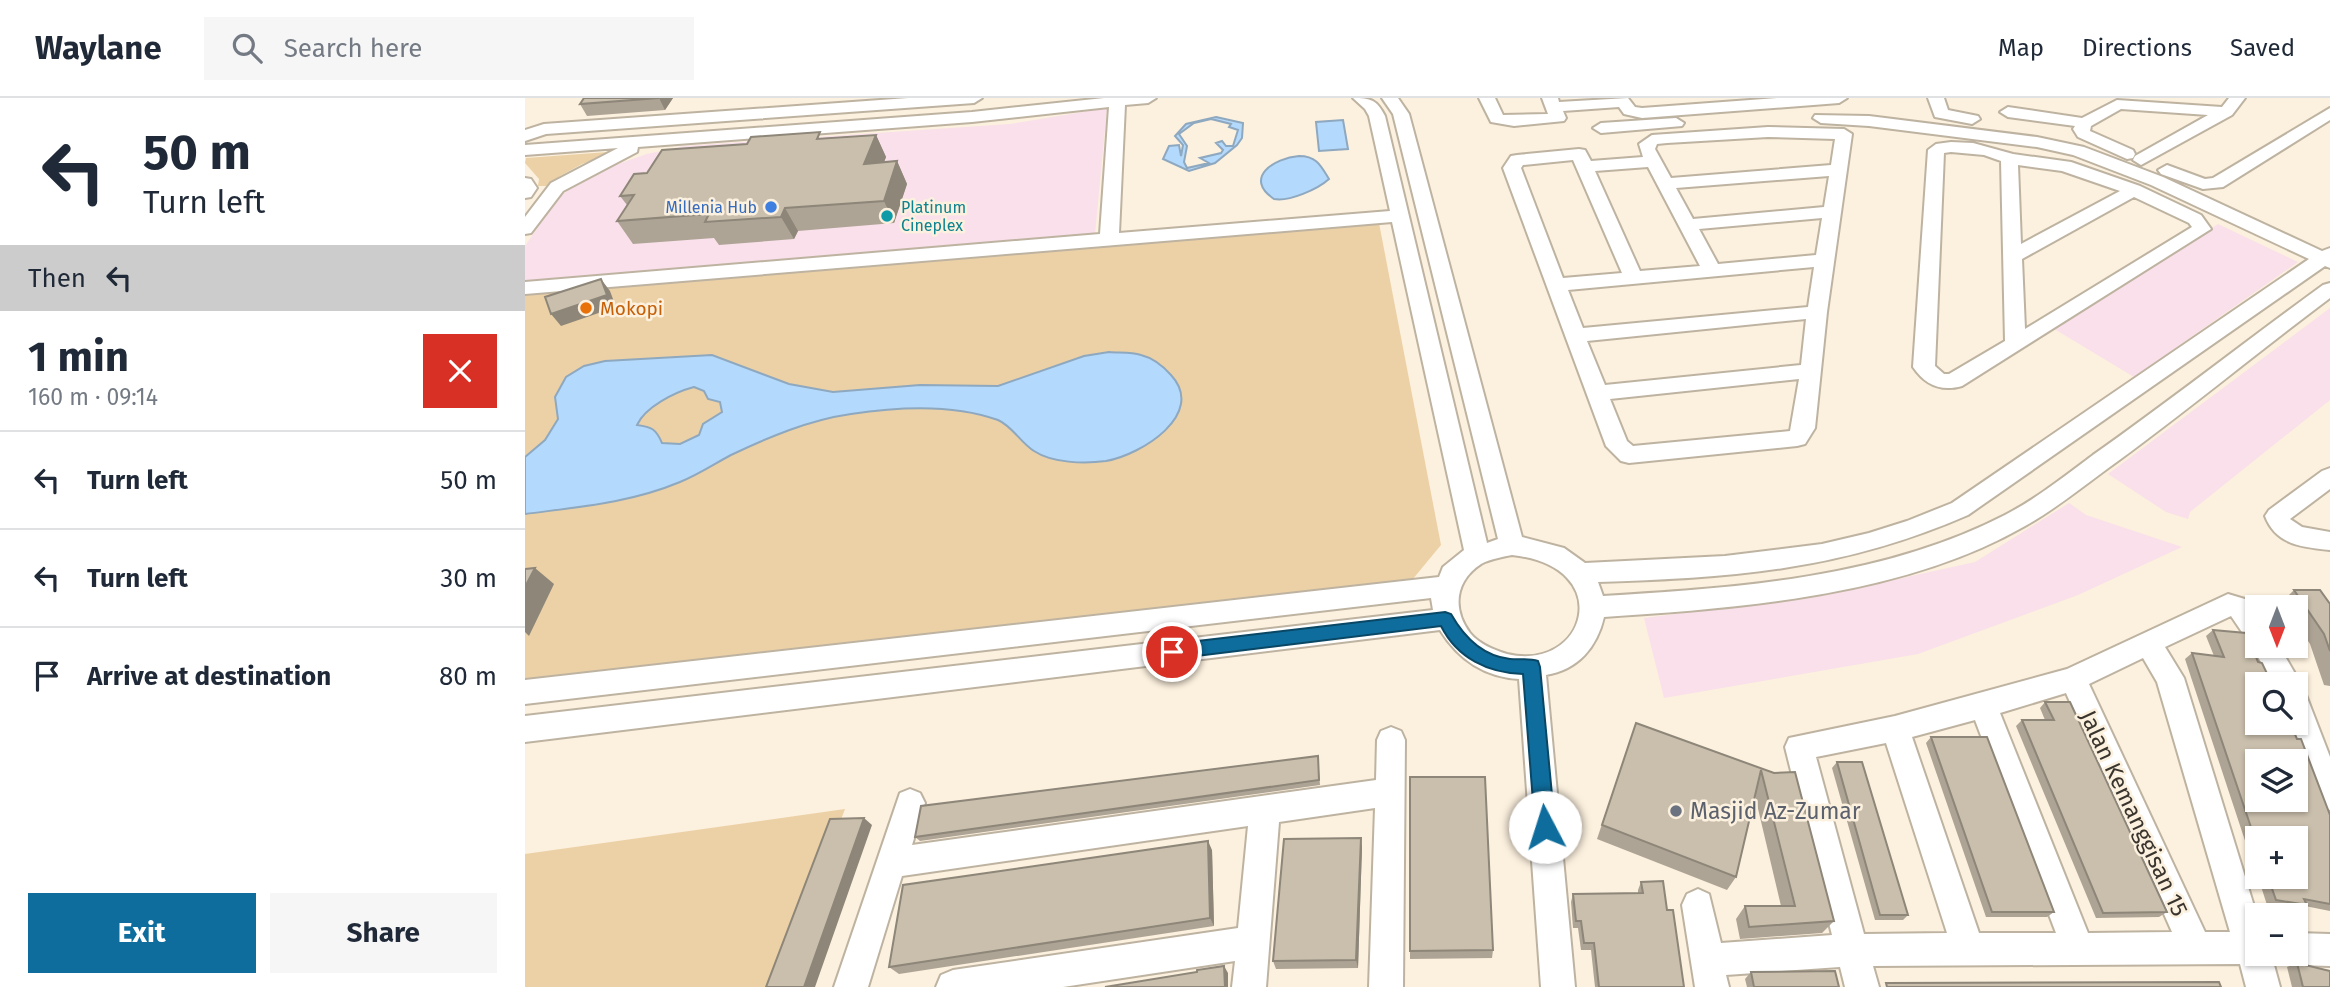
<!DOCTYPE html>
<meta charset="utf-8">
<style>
:root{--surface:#fff;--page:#f6f6f7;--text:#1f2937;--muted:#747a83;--line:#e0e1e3;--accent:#0e6d9c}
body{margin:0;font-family:"Fira Sans",sans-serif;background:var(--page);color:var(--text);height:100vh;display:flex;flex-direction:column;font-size:26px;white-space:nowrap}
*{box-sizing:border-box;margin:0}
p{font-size:23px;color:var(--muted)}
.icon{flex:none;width:38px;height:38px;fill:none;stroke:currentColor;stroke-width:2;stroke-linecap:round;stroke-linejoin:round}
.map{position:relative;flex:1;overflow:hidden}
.side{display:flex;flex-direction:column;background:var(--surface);width:525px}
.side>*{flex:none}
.hud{background:#fff;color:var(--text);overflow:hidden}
.needle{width:46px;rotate:180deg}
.tools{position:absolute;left:1720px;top:497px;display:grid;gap:14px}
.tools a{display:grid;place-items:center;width:63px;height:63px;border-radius:0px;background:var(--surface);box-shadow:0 2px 5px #0004;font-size:35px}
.pin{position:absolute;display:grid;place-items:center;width:60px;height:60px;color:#fff;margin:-30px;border:4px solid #fff;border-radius:50%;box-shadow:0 2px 7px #0007}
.me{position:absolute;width:77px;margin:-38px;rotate:355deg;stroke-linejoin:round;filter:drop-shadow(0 0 5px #0008)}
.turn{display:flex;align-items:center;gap:24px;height:147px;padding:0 28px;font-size:32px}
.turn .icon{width:91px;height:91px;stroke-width:2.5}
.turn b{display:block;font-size:49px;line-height:60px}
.then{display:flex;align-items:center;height:66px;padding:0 28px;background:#0003;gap:14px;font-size:26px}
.round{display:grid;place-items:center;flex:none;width:74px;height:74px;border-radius:0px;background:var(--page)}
.overview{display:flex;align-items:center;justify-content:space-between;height:119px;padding:0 28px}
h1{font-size:42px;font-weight:700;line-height:52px}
.button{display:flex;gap:14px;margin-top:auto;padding:14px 28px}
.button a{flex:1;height:80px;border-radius:0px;background:var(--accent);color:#fff;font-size:28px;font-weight:700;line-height:80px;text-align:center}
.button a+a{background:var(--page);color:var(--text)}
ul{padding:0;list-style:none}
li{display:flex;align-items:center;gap:21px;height:98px;padding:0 28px;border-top:2px solid var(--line)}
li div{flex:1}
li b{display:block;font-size:26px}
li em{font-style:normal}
header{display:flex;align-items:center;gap:42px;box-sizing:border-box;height:98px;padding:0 35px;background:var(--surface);border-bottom:2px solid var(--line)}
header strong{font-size:33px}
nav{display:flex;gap:38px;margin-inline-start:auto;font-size:24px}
.search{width:490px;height:63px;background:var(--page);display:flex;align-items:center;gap:18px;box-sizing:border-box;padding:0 24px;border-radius:0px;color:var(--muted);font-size:26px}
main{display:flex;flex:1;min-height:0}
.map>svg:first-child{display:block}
</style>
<header>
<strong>Waylane</strong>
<div class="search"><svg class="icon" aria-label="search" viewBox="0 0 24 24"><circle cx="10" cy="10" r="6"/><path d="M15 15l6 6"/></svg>Search here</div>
<nav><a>Map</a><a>Directions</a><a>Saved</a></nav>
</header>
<main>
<section class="side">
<div class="hud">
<div class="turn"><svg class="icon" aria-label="left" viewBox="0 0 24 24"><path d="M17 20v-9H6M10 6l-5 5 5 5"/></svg><div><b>50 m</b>Turn left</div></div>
<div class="then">Then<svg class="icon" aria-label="left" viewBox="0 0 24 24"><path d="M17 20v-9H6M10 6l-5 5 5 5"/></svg></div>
</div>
<div class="overview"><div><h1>1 min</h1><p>160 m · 09:14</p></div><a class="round" style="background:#d93025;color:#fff"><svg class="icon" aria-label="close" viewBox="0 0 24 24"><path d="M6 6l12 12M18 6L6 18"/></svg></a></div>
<ul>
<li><svg class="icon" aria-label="left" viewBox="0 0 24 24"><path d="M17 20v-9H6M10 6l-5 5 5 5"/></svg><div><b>Turn left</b></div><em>50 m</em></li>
<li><svg class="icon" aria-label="left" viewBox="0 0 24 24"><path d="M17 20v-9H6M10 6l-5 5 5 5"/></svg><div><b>Turn left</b></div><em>30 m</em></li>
<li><svg class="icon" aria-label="arrive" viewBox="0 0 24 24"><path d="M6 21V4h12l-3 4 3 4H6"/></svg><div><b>Arrive at destination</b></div><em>80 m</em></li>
</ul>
<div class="button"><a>Exit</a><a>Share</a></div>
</section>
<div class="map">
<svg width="1805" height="889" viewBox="0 0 1805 889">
<rect width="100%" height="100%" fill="#fcf0de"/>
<path fill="#f9e0ea" d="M582,10L570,136L0,184V148L33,100L56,82L81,70L122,56L159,48L485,26Z
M1693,126L1773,164L1609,279L1526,229Z
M1805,210V302L1665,414L1663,421L1641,414L1583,376Z
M1544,405L1561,417L1657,449L1553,497L1393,556L1139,600L1119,520L1300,497L1450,464Z"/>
<path fill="#ecd1a6" d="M83,54L79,58L57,66L35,78L23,88H13L14,81L0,65L1,60Z
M854,125L916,447L887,482L0,583V196Z
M320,711L252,889H0V756Z"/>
<path fill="#b3d9fd" stroke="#8ea8bf" stroke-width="2" fill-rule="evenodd" d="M691,19L718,25L717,40L712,47L690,65L664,73L638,61L644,48L654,47L656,58L658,47L650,38L661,26ZM686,21L706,26L704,29L713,32L708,48H701L697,43L691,45L698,52L696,55L675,60L684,65L662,70L659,64L662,48L654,36L669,25Z
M818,22L823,51L794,53L791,24Z
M774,58C792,58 796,68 804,81C793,91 764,104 749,101C718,80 749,60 774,58Z
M584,254C594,255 606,254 616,257C628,260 638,268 646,277C682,316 616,357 581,363C559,366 527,365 509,353C496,345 487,328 473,322C429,306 371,309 326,316C284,322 244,339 206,357C189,366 173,377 155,384C105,405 53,409 0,416V359L20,342L33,321L30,299L41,279L59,268L80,263L187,257L264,286L308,294L395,287L473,288L559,258ZM169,289L179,293L183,301L195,304L197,314L178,326L174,337L155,346L137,345C131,331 127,329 112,327C120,309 150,294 169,289Z"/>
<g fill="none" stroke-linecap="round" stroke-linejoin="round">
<defs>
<path id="minor" d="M383,0H457L449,5L21,36L0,43V32L19,26Z
M579,0H631L623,5L600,7L594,135L865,113L844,18L840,11L828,0C846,0 852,2 860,18L962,445L973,441L868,16L857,0H873L884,16L997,439L1039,450L1060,465L1200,458L1297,446L1344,435L1382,423L1427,405L1784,161L1626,87L1548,57L1512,49L1344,28L1296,25L1288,20L1290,17L1344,18L1512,39L1559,49L1638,79L1797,153L1805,150V170L1800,168L1443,417C1317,472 1208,480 1073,484L1078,498C1213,490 1358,480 1480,417C1511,401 1540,378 1568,357C1646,302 1721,243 1798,187L1805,185V200C1730,256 1658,316 1582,371C1556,390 1529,412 1500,428C1378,498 1217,510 1079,519C1072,549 1053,572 1021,577L1050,889H1016L994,581C959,579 933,561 915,532L0,644V618L908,512L906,500L0,606V582L914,479L918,469L939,452L867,124L0,196V184L575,136L584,9L447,24L113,49L112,54L38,93L6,135L0,136V119L26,85L93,50L0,57V47L447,14ZM987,457C1093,468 1061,575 982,556C969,552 954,546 945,535C927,511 930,483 956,466C965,461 977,459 987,457Z
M954,0H970L978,17L1023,16L1017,0H1033L1034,4L1103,0L1110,9L1117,10L1252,0H1322L1314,5L1117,20L1099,16L1094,9L1038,13L1041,20L1039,23L989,28L966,24Z
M1403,0H1419L1423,12L1453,18L1455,21L1447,26L1410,19Z
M1704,0H1720L1707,17L1616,67L1608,62L1610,58L1683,17L1596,11L1566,28L1565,33L1608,52L1610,56L1608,60L1602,61L1553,39L1548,31L1550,28L1483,19L1475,14L1483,9L1557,20L1592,2L1697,9Z
M1805,10V22L1698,89L1678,91L1636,76L1633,72L1642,67L1680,81L1688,80Z
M1151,20L1159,25L1157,28L1076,35L1068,30L1076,25Z
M1243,29L1319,31L1327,36L1302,214L1290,330L1280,346L1272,348L1104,365L1096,363L1081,348L978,70L986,58L992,57L1054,51L1060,52L1066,63L1118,59L1114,46L1127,37ZM1243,39L1310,41L1306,67L1146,80L1130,51L1132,46L1142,45ZM1048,62L1097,175L1038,180L996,70L998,67ZM1123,69L1175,168L1115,173L1070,73ZM1304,78L1299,109L1168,121L1151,90ZM1297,120L1291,157L1193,166L1174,131ZM1289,169L1283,209L1058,230L1043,192ZM1281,221L1276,267L1080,287L1062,243ZM1274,281L1265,333L1108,348L1102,343L1085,301Z
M1426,44L1448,45L1488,56L1546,64L1615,88L1676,117L1686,131L1437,288C1416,294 1400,287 1388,269L1403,52L1411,46ZM1426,54L1459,57L1476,63L1480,243L1424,276H1419L1410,268L1419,55ZM1493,67L1537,73L1595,93L1496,146ZM1609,99L1664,125L1667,129L1500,231L1497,161Z
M0,80L6,81L12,90L6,99L0,100Z
M1805,370V391L1765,421L1777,429L1805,434V452C1777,449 1751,447 1740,418L1744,412L1797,373Z
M1703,496L1723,502L1732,512V548H1754L1776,586L1772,594L1781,597L1805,659V712L1795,708L1764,625H1771V586H1748L1727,548L1728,545L1723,543L1706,518L1640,549L1659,580L1732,818V856H1746L1755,889H1721L1715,866L1348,868L1354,889H1320L1315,869L1201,877L1204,889H1170L1157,807L1162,796L1173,791L1184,796L1196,845L1307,837L1260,649L1264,640L1370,618L1542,571ZM1618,560L1632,584L1705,834H1680L1564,586ZM1541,595L1647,834L1563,835L1475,615ZM1450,622L1531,835H1454L1387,639ZM1361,645L1422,835L1339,836L1291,659Z
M866,629L876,633L880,642L878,889H844L850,710L754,724L741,889H707L710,863L538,889H411L416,877L428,872L713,830L723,728L377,778L343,889H309L375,695L385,691L395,695L400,705L387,747L851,682L852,642L856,633Z
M1771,835L1805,836V868L1771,867L1759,863L1757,856H1771Z"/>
</defs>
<use href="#minor" stroke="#beb3a1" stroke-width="4"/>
<use href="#minor" fill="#fff" fill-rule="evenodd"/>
</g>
<path fill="#aea495" d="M59,0H153H148L140,12L62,18L55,6Z
M351,37L361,59L359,64L372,63L382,86L369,125L273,133L269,141L194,147L189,140L108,146L92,123L102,107L95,98L122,75L298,40Z
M1769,492L1805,506V588L1799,587L1785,546L1771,525V509H1760L1757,504Z
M1688,532L1733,564L1805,717V813L1780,808L1772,812L1742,807L1733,779H1771L1732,740V779L1660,561L1667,555L1689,558L1681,538Z
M1520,604L1642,814L1634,819L1571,820L1491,628L1497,622H1520L1515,610Z
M1111,625L1249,675L1309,823L1297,835L1215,841L1211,821L1220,808H1256L1230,698L1211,779L1202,792L1072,741Z
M1406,639L1529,814L1522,819H1461L1401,645Z
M793,658L795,687L395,743L390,739Z
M1312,664L1383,817L1378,822H1350L1307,670Z
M885,679L968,852L967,860L885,861Z
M837,749L833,870L751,871L748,863Z
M687,752L689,828L374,876L364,869Z
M1116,784L1142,812L1159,889H1070L1066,852H1056L1053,830H1048L1046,804L1048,796H1113V792Z
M1772,865L1805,889H1767L1762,869Z
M1226,874L1314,889H1222L1220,881Z"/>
<path fill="#8d8679" d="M134,0H148L140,12Z
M351,37L361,59L350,88L339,66Z
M372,63L382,86L369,125L359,103Z
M260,110L273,133L269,141L256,119Z
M76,181L85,193L91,209L36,228L26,216Z
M10,470L29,486L4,538L0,534V489Z
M339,720L347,727L290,889H279Z
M836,740L837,749L833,870L831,862Z
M683,743L687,752L689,828L685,820Z
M699,868L703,875V889H700Z"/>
<path fill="#cabfad" stroke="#8d8679" stroke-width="2" fill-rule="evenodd" d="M59,0H134L55,6Z
M295,34L292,41L351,37L339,66L372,63L359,103L260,110L256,119L180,124L184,116L92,123L109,97L95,98L109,76L122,75L137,52L222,46L226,39Z
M76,181L82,197L26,216L20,199Z
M10,470L0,489V471Z
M1769,492H1795L1805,506V553L1799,536Z
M1688,532L1721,535L1733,564L1737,565L1747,586H1732V625H1765L1772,641H1776L1805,717V806L1779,801L1782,807L1751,802L1743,779H1771V740H1732V747L1667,555L1699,559ZM1732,663H1771V702H1732Z
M1520,604H1545L1642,814L1578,815L1497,622H1529Z
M1111,625L1249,675L1270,674L1309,823L1224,829L1220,808H1270L1236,672L1211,779L1077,727Z
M1406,639H1462L1529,814H1467Z
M793,658L794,682L390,739L396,708Z
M1312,664H1337L1383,817H1355Z
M885,679H960L968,852L885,853Z
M339,720L279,889H241L305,721Z
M836,740L831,862L748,863L759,741Z
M683,743L685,820L364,869L378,787Z
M1138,783L1142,812H1148L1159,889H1074L1069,845H1059L1056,823H1051L1048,796L1118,795L1116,784Z
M1772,865L1805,873V889H1778Z
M699,868L700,889H580L672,874V872Z
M1310,873L1314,889H1229L1226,874Z
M1694,884L1696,889H1362L1361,885Z"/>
<path fill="#0e6d9c" stroke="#094765" stroke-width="2" d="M920,514L926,516C939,539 958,558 985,561C995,562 1004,560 1013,563L1015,569L1030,729L1027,735L1020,738L1013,735L1010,729L998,576C963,575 932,560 916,528L647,561L641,559L638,554L641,548L647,546Z"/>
<circle fill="#3f7fe0" stroke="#fcf0de" stroke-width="2.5" cx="246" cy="109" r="7"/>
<circle fill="#0f9aa8" stroke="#fcf0de" stroke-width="2.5" cx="362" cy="118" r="7"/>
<circle fill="#e8710a" stroke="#fcf0de" stroke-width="2.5" cx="61" cy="210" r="7"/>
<circle fill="#6b7280" stroke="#fcf0de" stroke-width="2.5" cx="1151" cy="713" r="7"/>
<g text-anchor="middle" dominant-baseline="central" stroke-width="5" stroke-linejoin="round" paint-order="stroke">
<g font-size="16" fill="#366cbe" stroke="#fcf0de" text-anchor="end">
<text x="232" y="109">Millenia Hub</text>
</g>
<g font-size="16" fill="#0d838f" stroke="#fcf0de" text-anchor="start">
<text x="376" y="109">Platinum<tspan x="376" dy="18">Cineplex</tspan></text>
</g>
<g font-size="19" fill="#c56008" stroke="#fcf0de" text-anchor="start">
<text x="75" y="210">Mokopi</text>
</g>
<g font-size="23" fill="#5b616d" stroke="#fcf0de" text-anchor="start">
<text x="1165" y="713">Masjid Az-Zumar</text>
</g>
<g font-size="23" fill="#39352e" stroke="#fcf0de">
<text transform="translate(1609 715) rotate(65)">Jalan Kemanggisan 15</text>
</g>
</g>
</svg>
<div class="tools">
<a><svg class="needle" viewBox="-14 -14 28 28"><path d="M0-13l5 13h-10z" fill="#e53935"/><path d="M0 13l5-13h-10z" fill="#747a83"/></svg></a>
<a><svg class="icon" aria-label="search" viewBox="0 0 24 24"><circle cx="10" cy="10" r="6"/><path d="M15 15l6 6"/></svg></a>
<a><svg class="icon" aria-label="layers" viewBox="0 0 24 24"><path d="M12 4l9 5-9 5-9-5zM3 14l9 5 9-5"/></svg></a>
<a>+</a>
<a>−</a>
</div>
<div class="pin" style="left:647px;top:554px;background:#d93025"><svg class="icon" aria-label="arrive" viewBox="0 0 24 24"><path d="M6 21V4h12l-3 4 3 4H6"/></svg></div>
<svg class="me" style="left:1020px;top:729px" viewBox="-20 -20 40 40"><circle r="19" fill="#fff"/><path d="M0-13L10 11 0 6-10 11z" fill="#0e6d9c"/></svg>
</div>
</main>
